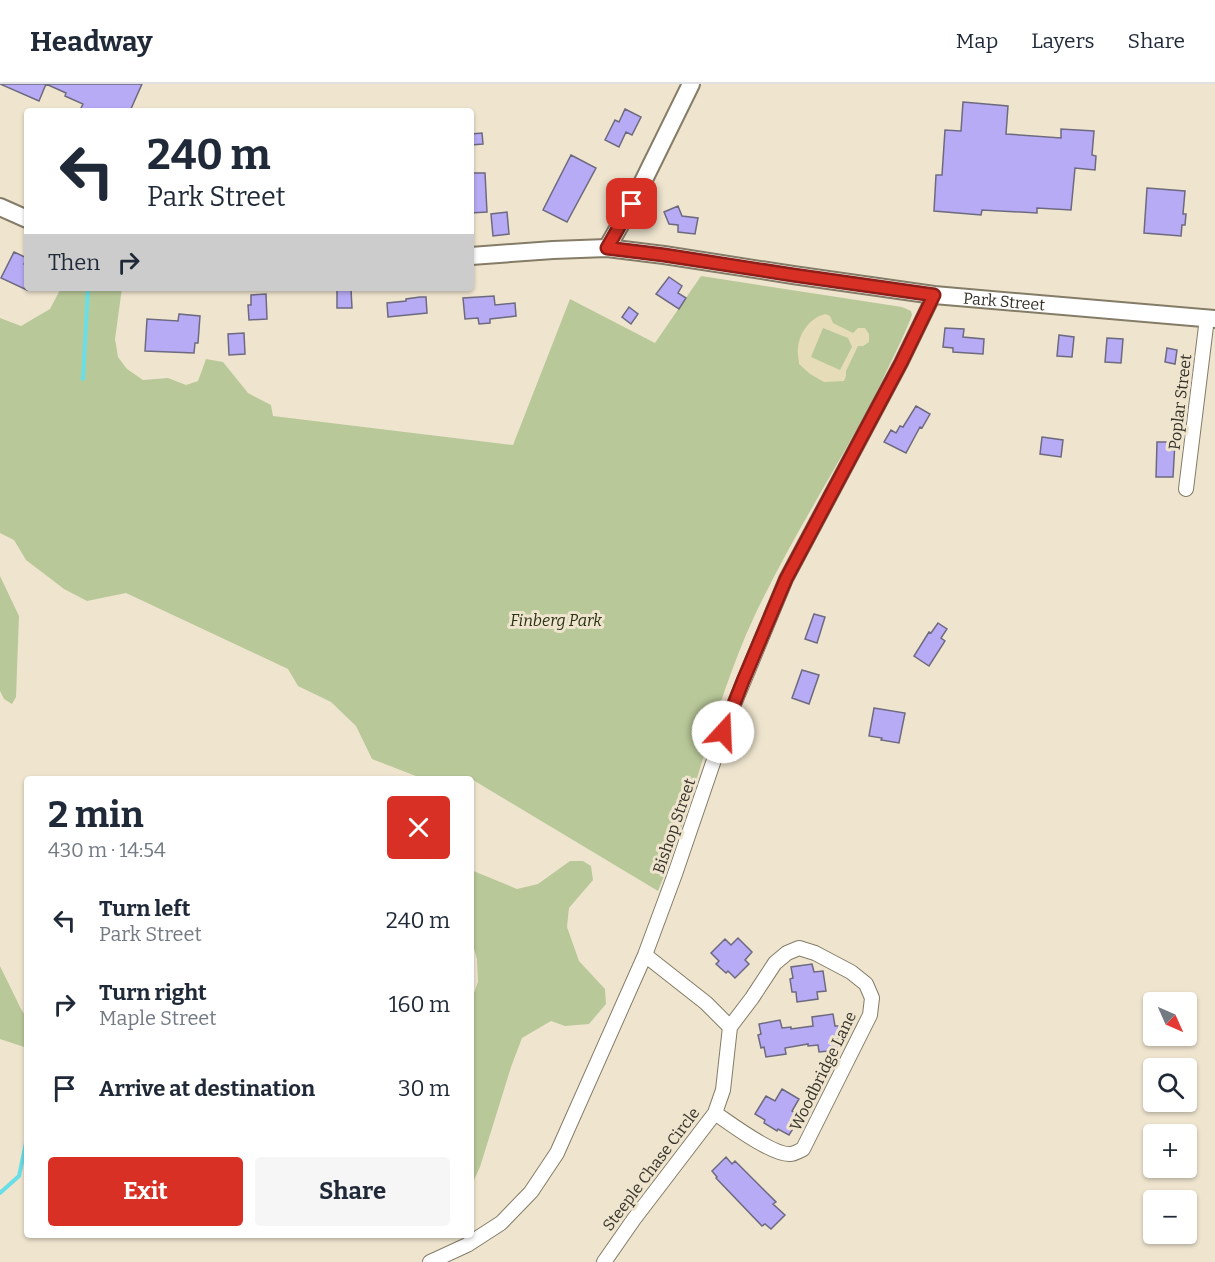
<!DOCTYPE html>
<meta charset="utf-8">
<style>
:root{--surface:#fff;--page:#f6f6f7;--text:#1f2937;--muted:#747a83;--line:#e0e1e3;--accent:#d93025}
body{margin:0;font-family:Bitter,serif;background:var(--page);color:var(--text);height:100vh;display:flex;flex-direction:column;font-size:22px;white-space:nowrap}
*{box-sizing:border-box;margin:0}
p{font-size:20px;color:var(--muted)}
.icon{flex:none;width:33px;height:33px;fill:none;stroke:currentColor;stroke-width:2;stroke-linecap:round;stroke-linejoin:round}
.map{position:relative;flex:1;overflow:hidden}
.side{position:absolute;left:24px;top:692px;width:450px;height:462px;display:flex;flex-direction:column;background:var(--surface);border-radius:6px;box-shadow:0 2px 4px #0004}
.side>*{flex:none}
.top-card{position:absolute;left:24px;top:24px;width:450px;height:183px;border-radius:6px;box-shadow:0 2px 4px #0004;background:#fff;color:var(--text);overflow:hidden}
.needle{width:39px;rotate:135deg}
.fabs{position:absolute;left:1143px;top:908px;display:grid;gap:12px}
.fabs a{display:grid;place-items:center;width:54px;height:54px;border-radius:6px;background:var(--surface);box-shadow:0 2px 4px #0004;font-size:30px}
.pin{position:absolute;display:grid;place-items:center;width:51px;height:51px;color:#fff;margin:-26px;border-radius:12px;box-shadow:0 3px 9px #0006}
.me{position:absolute;width:66px;margin:-33px;rotate:20deg;stroke-linejoin:round;filter:drop-shadow(0 0 4px #0008)}
.turn{display:flex;align-items:center;gap:21px;height:126px;padding:0 24px;font-size:27px}
.turn .icon{width:78px;height:78px;stroke-width:2.5}
.turn b{display:block;font-size:42px;line-height:51px}
.then{display:flex;align-items:center;height:57px;padding:0 24px;background:#0003;gap:12px;font-size:22px}
.round{display:grid;place-items:center;flex:none;width:63px;height:63px;border-radius:6px;background:var(--page)}
.headline{display:flex;align-items:center;justify-content:space-between;height:102px;padding:0 24px}
h1{font-size:36px;font-weight:700;line-height:45px}
.button{display:flex;gap:12px;margin-top:auto;padding:12px 24px}
.button a{flex:1;height:69px;border-radius:6px;background:var(--accent);color:#fff;font-size:24px;font-weight:700;line-height:69px;text-align:center}
.button a+a{background:var(--page);color:var(--text)}
ul{padding:0;list-style:none}
li{display:flex;align-items:center;gap:18px;height:84px;padding:0 24px}
li div{flex:1}
li b{display:block;font-size:22px}
li em{font-style:normal}
header{display:flex;align-items:center;gap:36px;box-sizing:border-box;height:84px;padding:0 30px;background:var(--surface);border-bottom:2px solid var(--line)}
header strong{font-size:28px}
nav{display:flex;gap:33px;margin-inline-start:auto;font-size:21px}
.map>svg:first-child{display:block}
</style>
<header>
<strong>Headway</strong>
<nav><a>Map</a><a>Layers</a><a>Share</a></nav>
</header>
<div class="map">
<svg width="1215" height="1178" viewBox="0 0 1215 1178">
<rect width="100%" height="100%" fill="#efe5cf"/>
<path fill="#b9c899" d="M701,192L902,223L911,227L912,231C904,253 892,275 882,297C842,377 792,452 754,533C713,621 695,718 658,807L473,696L471,697V694H421L372,675L356,642L331,618L298,602L288,585L126,509L87,517L64,505L26,476L14,456L0,449V234L21,242L50,225L61,204H122L115,255L118,273L127,285L143,296L168,294L186,301L198,297L206,275L223,278L248,309L271,321L273,332L513,361L570,215L655,259Z
M0,492L19,532L16,613L12,620L4,615L0,607Z
M570,777H583L591,782L593,796L569,824L567,843L579,877L605,905L606,920L589,940L565,942L551,937L522,954L511,983L480,1083L473,1098L471,1100V917L478,898L477,875L471,854V786L517,805L538,800Z
M0,882L21,925L27,934V964L0,955Z"/>
<path fill="#e6dcb7" fill-rule="evenodd" d="M825,230L830,232L833,239L853,249L858,244H865L869,250V258L863,262H858L846,287V292L844,297L824,298L810,290L799,280C799,275 797,269 798,264C799,249 810,234 825,230ZM823,244L848,254L852,263L840,286L811,273Z"/>
<g fill="none" stroke-linecap="round" stroke-linejoin="round">
<path stroke="#6adee6" stroke-width="4" d="M83,295L88,204
M0,1109L19,1092L27,1054"/>
</g>
<path fill="#b8abf5" stroke="#6d6a7f" stroke-width="1.5" d="M0,0H46L39,17Z
M46,0H142L130,27H88L81,24L83,20L65,12L66,9Z
M963,18L1008,22L1006,50L1061,54V45L1094,47L1092,71L1096,72L1095,86L1075,84L1071,126L1037,124V129L982,126L981,131L934,127L936,91H942L945,46L961,47Z
M625,25L641,33L632,51L626,48L619,63L605,56L615,36L619,38Z
M482,49L483,60L471,61V50Z
M571,71L596,84L567,138L543,126Z
M471,89H485L487,128L471,129Z
M1147,104L1185,107L1183,130H1186L1185,141H1182L1181,152L1144,149Z
M678,122L682,132L698,134L695,150L678,148V141L669,140L664,128Z
M507,128L509,150L493,152L491,130Z
M14,168L27,174L24,180L27,182V206L1,194Z
M669,193L682,202L678,209L686,214L679,225L656,210Z
M351,205L352,224H337V206Z
M266,210L267,235L249,236L248,221H251V211Z
M494,212L495,221L515,219L516,232L490,235V239L479,240L478,234L465,235L463,214Z
M420,213H426L427,229L388,233L387,219L406,217V215Z
M629,223L638,230L631,240L622,233Z
M179,230L200,232L198,259H195L194,269L145,267L147,235L178,237Z
M945,244L964,245L963,253L984,255L983,270L953,268V264L943,263Z
M244,249L245,270L229,271L228,250Z
M1059,251L1074,253L1072,273L1057,272Z
M1107,254L1123,255L1121,279L1105,278Z
M1167,264L1177,266L1175,280L1165,278Z
M916,322L930,330L922,344L920,343L906,369L884,358L891,346L896,349L900,342L903,343Z
M1042,353L1063,356L1061,373L1040,370Z
M1157,358H1175L1173,393H1156Z
M814,530L825,533L817,559L805,555Z
M938,539L947,545L941,554L945,557L929,582L914,572L929,548L931,549Z
M802,586L819,591L809,620L792,614Z
M874,624L905,629L899,659L881,656L882,654L869,652Z
M738,854L752,868L745,876L749,880L735,894L728,887L726,889L716,880L719,877L711,869L725,855L731,861Z
M812,880L814,888L823,887L826,907L817,908L818,915L797,918L796,908H792L790,895L793,894L791,883Z
M833,930L835,942H839L840,954L837,955L838,966L819,968L818,961L808,962V960L785,964L786,970L766,973L764,963L761,964L758,951L761,950L759,940L780,936L782,944L791,943V945L813,942L812,933Z
M782,1005L799,1015L792,1027L801,1032L789,1051L778,1045L777,1047L764,1039L765,1036L755,1030L766,1012L775,1017Z
M726,1073L732,1080L735,1077L776,1118L773,1120L785,1131L771,1145L765,1140L762,1142L716,1094L717,1093L712,1087Z"/>
<g fill="none" stroke-linecap="round" stroke-linejoin="round">
<defs>
<path id="minor" d="M1186,405L1207,234
M715,1029C731,1040 772,1071 790,1070C794,1070 799,1067 803,1065L870,931L872,914L866,900L851,888L815,869L799,864L787,869L775,879L752,914L730,943
M430,1178L467,1161L501,1139L531,1108L557,1069L645,871L675,790L728,635L786,495L901,279L934,211
M604,1178L634,1135L715,1029L723,1006L730,943L706,919L645,871"/>
<g id="major">
<path d="M0,123L27,135"/>
<path d="M607,164L632,120L691,0"/>
<path id="s1" d="M471,172L553,166L607,164L664,171L793,191L934,211L1215,235"/>
</g>
</defs>
<use href="#minor" stroke="#847c67" stroke-width="16"/>
<use href="#major" stroke="#847c67" stroke-width="20"/>
<use href="#minor" stroke="#fff" stroke-width="14"/>
<use href="#major" stroke="#fff" stroke-width="16"/>
</g>
<g fill="none" stroke-linecap="round" stroke-linejoin="round">
<defs>
<path id="route" d="M632,120L607,164L664,171L793,191L934,211L901,279L786,495L743,597L723,648"/>
</defs>
<use href="#route" stroke="#8d1f18" stroke-width="15"/>
<use href="#route" stroke="#d93025" stroke-width="10"/>
</g>
<g text-anchor="middle" dominant-baseline="central" stroke-width="6" stroke-linejoin="round" paint-order="stroke">
<g font-size="16" fill="#353128" stroke="#efe5cf">
<text stroke="none"><textPath href="#s1" startOffset="537">Park Street</textPath></text>
<text transform="translate(1180 318) rotate(-83)">Poplar Street</text>
<text transform="translate(674 742) rotate(-71)">Bishop Street</text>
<text transform="translate(823 987) rotate(-64)">Woodbridge Lane</text>
<text transform="translate(651 1085) rotate(-53)">Steeple Chase Circle</text>
</g>
<g font-size="16" font-style="italic" fill="#293211" stroke="#efe5cf">
<text x="556" y="536">Finberg Park</text>
</g>
</g>
</svg>
<div class="fabs">
<a><svg class="needle" viewBox="-14 -14 28 28"><path d="M0-13l5 13h-10z" fill="#e53935"/><path d="M0 13l5-13h-10z" fill="#747a83"/></svg></a>
<a><svg class="icon" aria-label="search" viewBox="0 0 24 24"><circle cx="10" cy="10" r="6"/><path d="M15 15l6 6"/></svg></a>
<a>+</a>
<a>−</a>
</div>
<div class="pin" style="left:632px;top:120px;background:#d93025"><svg class="icon" aria-label="arrive" viewBox="0 0 24 24"><path d="M6 21V4h12l-3 4 3 4H6"/></svg></div>
<svg class="me" style="left:723px;top:648px" viewBox="-20 -20 40 40"><circle r="19" fill="#fff"/><path d="M0-13L10 11 0 6-10 11z" fill="#d93025"/></svg>
<div class="top-card">
<div class="turn"><svg class="icon" aria-label="left" viewBox="0 0 24 24"><path d="M17 20v-9H6M10 6l-5 5 5 5"/></svg><div><b>240 m</b>Park Street</div></div>
<div class="then">Then<svg class="icon" aria-label="right" viewBox="0 0 24 24"><path d="M7 20v-9h11M14 6l5 5-5 5"/></svg></div>
</div>
<section class="side">
<div class="headline"><div><h1>2 min</h1><p>430 m · 14:54</p></div><a class="round" style="background:#d93025;color:#fff"><svg class="icon" aria-label="close" viewBox="0 0 24 24"><path d="M6 6l12 12M18 6L6 18"/></svg></a></div>
<ul>
<li><svg class="icon" aria-label="left" viewBox="0 0 24 24"><path d="M17 20v-9H6M10 6l-5 5 5 5"/></svg><div><b>Turn left</b><p>Park Street</p></div><em>240 m</em></li>
<li><svg class="icon" aria-label="right" viewBox="0 0 24 24"><path d="M7 20v-9h11M14 6l5 5-5 5"/></svg><div><b>Turn right</b><p>Maple Street</p></div><em>160 m</em></li>
<li><svg class="icon" aria-label="arrive" viewBox="0 0 24 24"><path d="M6 21V4h12l-3 4 3 4H6"/></svg><div><b>Arrive at destination</b></div><em>30 m</em></li>
</ul>
<div class="button"><a>Exit</a><a>Share</a></div>
</section>
</div>
